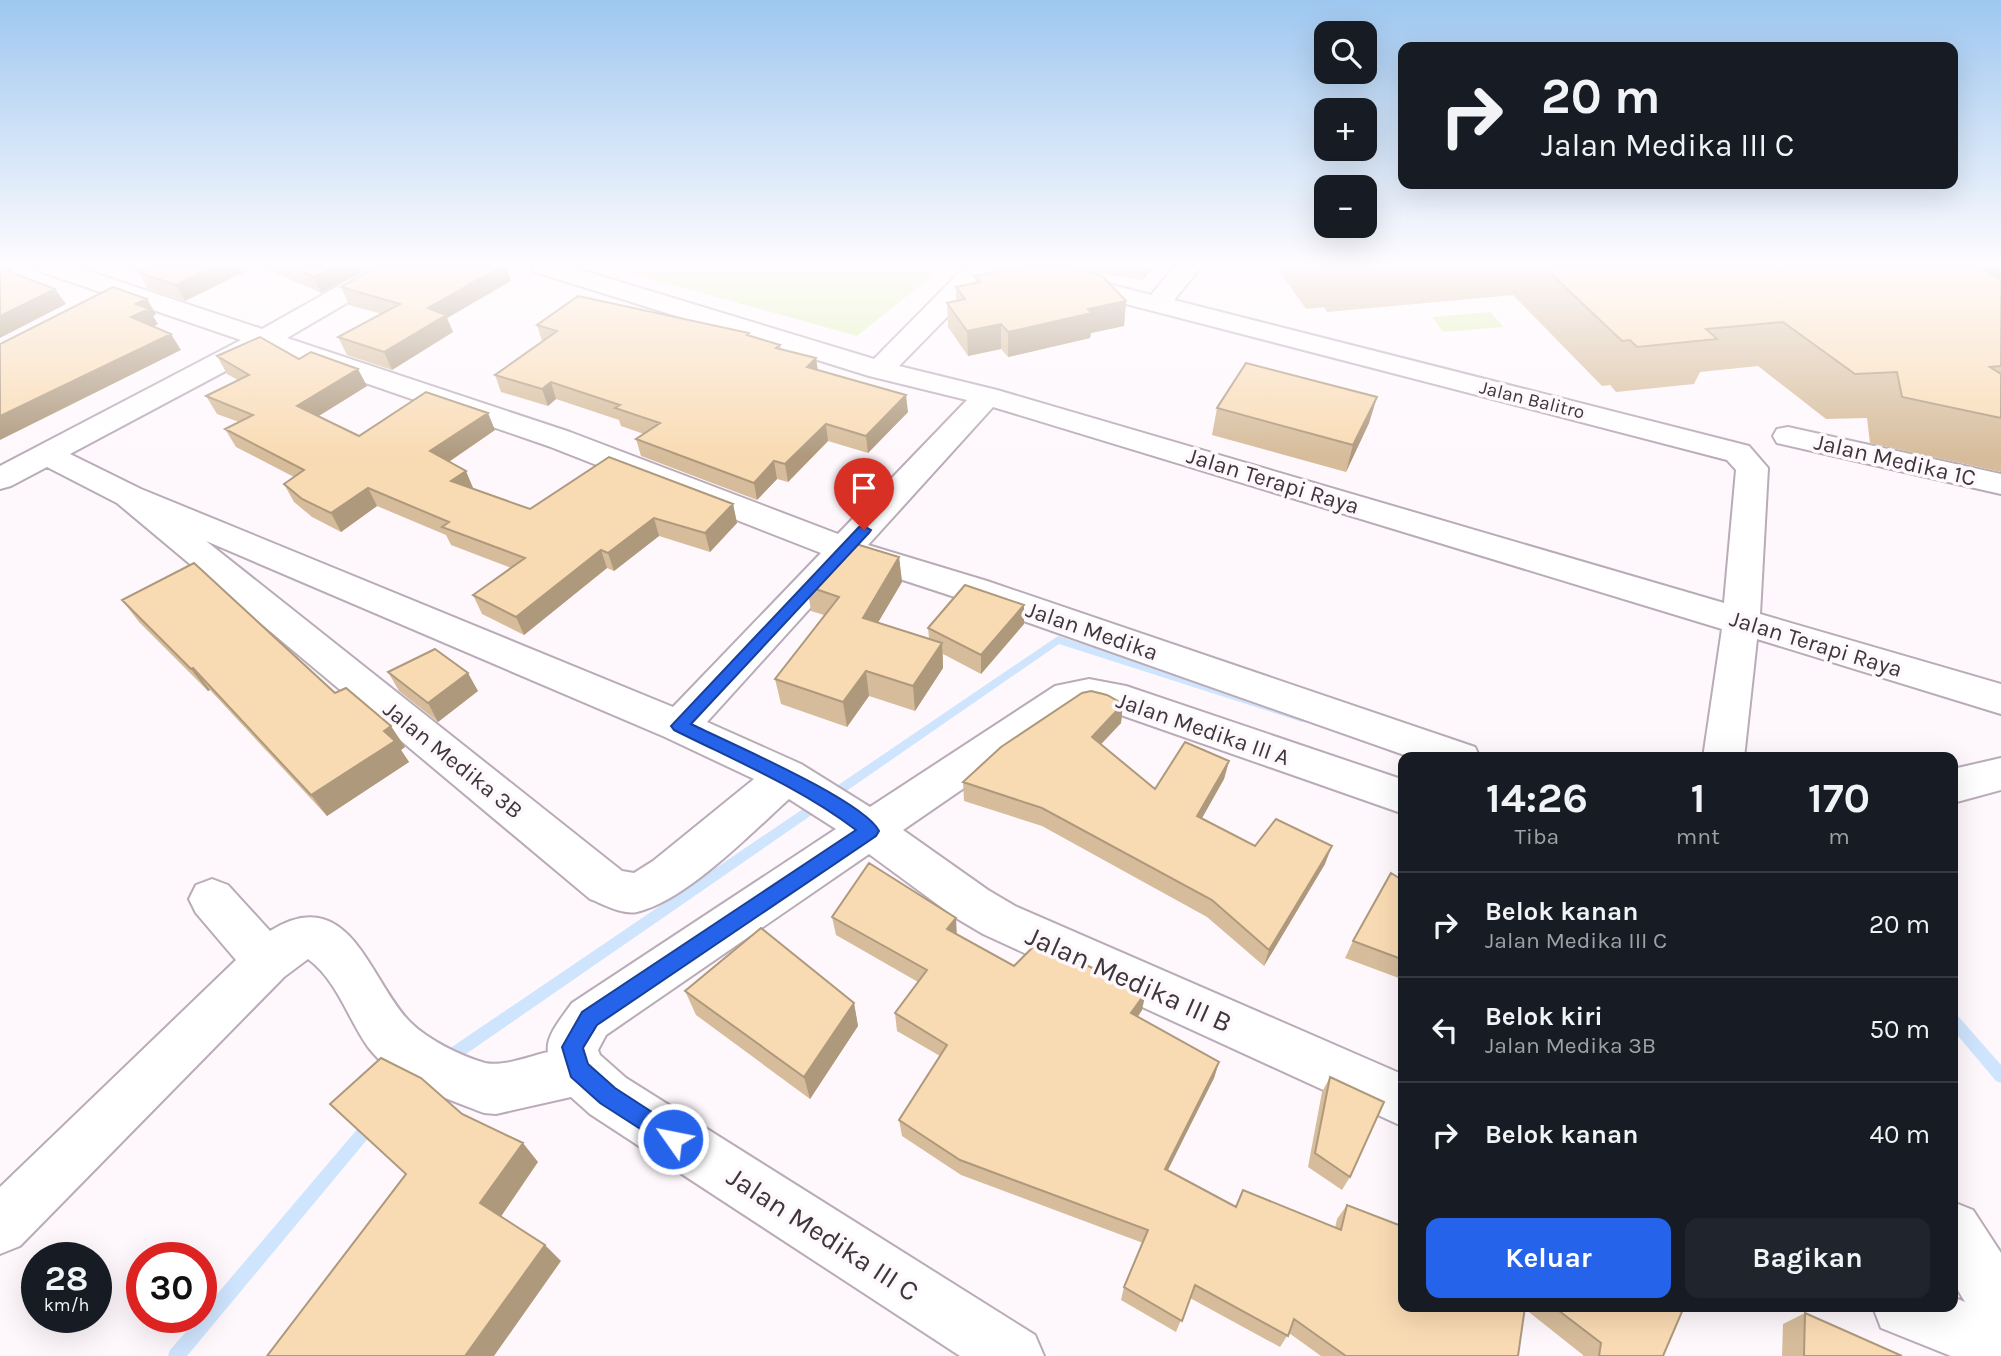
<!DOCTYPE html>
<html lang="id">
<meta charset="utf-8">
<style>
:root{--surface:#171b24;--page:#20242c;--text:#f1f3f6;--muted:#9ea1a6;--line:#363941;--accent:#2563eb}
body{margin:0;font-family:Karla,sans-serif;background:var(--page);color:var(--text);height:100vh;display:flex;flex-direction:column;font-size:26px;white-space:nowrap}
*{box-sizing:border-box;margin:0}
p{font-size:23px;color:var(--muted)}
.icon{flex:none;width:38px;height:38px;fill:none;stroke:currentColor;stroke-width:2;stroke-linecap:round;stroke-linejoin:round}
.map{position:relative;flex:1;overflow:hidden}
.sheet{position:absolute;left:1398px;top:752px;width:560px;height:560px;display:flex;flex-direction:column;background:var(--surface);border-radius:14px;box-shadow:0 7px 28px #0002}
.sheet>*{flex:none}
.top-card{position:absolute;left:1398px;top:42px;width:560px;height:147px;border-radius:14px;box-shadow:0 7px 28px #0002;background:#171b24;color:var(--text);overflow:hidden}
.tools{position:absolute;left:1314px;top:21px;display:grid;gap:14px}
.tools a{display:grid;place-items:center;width:63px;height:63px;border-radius:14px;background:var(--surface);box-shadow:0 7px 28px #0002;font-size:35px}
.speed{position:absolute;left:21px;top:1242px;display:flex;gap:14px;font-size:35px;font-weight:700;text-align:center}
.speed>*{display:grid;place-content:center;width:91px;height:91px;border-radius:50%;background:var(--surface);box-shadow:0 7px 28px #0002;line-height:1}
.speed small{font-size:18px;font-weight:400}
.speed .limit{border:10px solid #d22;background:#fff;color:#111}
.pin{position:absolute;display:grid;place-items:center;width:60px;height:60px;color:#fff;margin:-72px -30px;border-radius:50% 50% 50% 0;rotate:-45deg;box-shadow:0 0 7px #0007}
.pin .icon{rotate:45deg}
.me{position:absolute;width:77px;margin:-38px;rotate:303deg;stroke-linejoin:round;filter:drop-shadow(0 0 5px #0008)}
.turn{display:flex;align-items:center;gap:24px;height:147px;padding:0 28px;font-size:32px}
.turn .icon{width:91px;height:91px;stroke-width:2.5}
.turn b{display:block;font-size:49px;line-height:60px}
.eta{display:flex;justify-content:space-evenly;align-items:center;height:119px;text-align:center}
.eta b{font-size:42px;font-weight:700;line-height:49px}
.primary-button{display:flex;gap:14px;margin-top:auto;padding:14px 28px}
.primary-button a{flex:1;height:80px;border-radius:14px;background:var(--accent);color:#fff;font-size:28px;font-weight:700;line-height:80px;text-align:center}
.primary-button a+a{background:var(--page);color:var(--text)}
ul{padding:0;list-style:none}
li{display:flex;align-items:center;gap:21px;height:105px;padding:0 28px;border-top:2px solid var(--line)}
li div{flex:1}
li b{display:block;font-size:26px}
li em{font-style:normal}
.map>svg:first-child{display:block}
</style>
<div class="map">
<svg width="2001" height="1356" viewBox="0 0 2001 1356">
<rect width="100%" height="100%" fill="#fef8fd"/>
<path fill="#ddf1b2" d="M609,267H943L857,336Z
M1490,312L1504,327L1443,332L1432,317Z"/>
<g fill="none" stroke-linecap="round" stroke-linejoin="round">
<path fill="#cfe4fd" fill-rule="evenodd" d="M1058,636L1306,715L1307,718L1306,721L1302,722L1059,644L450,1065L445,1067L440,1065L438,1060L440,1055Z
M1953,1014L1958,1016L2001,1065V1083L1996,1081L1953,1030Z
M370,1118L375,1120L377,1125L375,1130L187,1356H168L170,1350L198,1318H201V1313L365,1120Z"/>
<defs>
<path id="minor" d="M38,267H76L262,329L372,267H404L400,272L287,338L570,432L838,534L967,400L869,376L535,272L531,267H571L874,359L960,272L966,267H996L899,366L997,390L1724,603L1736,470L1727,460L1003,272L999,267H1043L1151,295L1174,267H1201L1174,300L1749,446L1768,468L1760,614L2001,684V714L1757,639L1744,758H1703L1722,629L993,407L868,545L987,581L1475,747L1480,758H1413L961,599L851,563L707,722L801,764L870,807L1055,686L1089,679L1126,686L1404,780V814L1121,715L1089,707L1079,709L903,830L988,890L1015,906L1404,1075V1127L983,934L956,918L869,854L606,1035L598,1050L600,1055L626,1078L1035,1335L1044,1356H960L590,1114L571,1097L496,1114L484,1113C446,1098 394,1082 368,1047C348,1019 337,980 308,959L284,977L20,1246L0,1254V1187L236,960L196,913L189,899L196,885L212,879L228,885L270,931C350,881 369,980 410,1022C428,1040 461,1056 485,1063C504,1067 530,1056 548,1052C545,1036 563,1016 572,1003L836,829L789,799C751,833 686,901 637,912C622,915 603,904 590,899L117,503L47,467L11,486L0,489V466L241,340L42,272ZM267,349L548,446L821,553L673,707L141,489L70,454ZM206,541L665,737L754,779L653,861L634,873L622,871Z
M1788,427L2001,474V494L1777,443L1773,436L1777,429Z
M2001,758V790L1953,803V769Z
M1953,1202L1973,1210L2001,1253V1356H1951L1881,1328L1873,1307H1953V1297L1965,1302L1953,1282Z"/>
</defs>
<use href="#minor" stroke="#b9abb8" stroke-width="4"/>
<use href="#minor" fill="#fff" fill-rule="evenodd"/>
</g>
<path fill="#d6bc9a" d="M125,267H254L185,301L147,288L139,273Z
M262,267H369L321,293Z
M376,267H506L511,281L447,318L453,332L392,370L347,355L338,337L382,314L349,305L341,287Z
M1078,267H1153L1143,280L1091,271Z
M1281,267H2001V472L1870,443L1867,418L1826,419L1758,366L1700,372L1694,384L1616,392L1610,385L1602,386L1513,295L1327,312L1324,307L1306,309L1280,272Z
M975,276L1126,301L1124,326L1091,333L1090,338L1008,357L1001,349L968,356L948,327L947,303L956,301V287L975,283Z
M537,325L749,333V336L780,345L781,350L816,358L818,370L908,412L868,453L828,441L788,482L777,479L757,500L641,456L636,439L644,434L621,426L619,420L556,399L548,406L501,392L495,375L542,341Z
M217,356L299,359L367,386L318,416L359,436L495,430L449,462L474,489L530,509L733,504L737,523L710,552L659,536L614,571L607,568L524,635L482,614L473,595L511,568L451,545L446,535L377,506L341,532L312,517L294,502L284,484L294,477L236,447L225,429L239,422L217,414L206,396L238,380L227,374Z
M1377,397L1369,423L1346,472L1212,435L1217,408Z
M899,557L902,582L878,622L929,638L928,628L1024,605V624L981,674L943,654V668L915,711L869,696L847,727L781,704L775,679L824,615L811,611L807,586Z
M122,600L335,693L405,747L401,750L409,762L327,816L210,690L208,691L139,622Z
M388,672L478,691L438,722L399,691Z
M1123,704L1121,723L1100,745L1155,789L1229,761L1224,779L1202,818L1255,846L1325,864L1264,966L1207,917L1042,826L964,801L963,782Z
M1404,881V980L1345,958L1353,941Z
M832,917L957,934L1014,966L1142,1010L1138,1017L1219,1062L1214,1078L1167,1170L1236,1207L1243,1190L1335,1228L1337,1219L1347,1205L1404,1307H1684L1663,1356H1583V1355L1525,1309L1518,1356H1321L1289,1333L1280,1347L1190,1298L1176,1332L1121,1300L1124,1287L1143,1243L961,1175L902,1136L899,1120L940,1056L897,1031L895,1013L918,982L836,935Z
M685,991L854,1003L858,1026L810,1099L696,1015Z
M1330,1077L1350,1177L1342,1190L1308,1167L1322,1092Z
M1805,1313L1902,1356H1782L1783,1324Z"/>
<path fill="#ae997d" d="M0,267H17L0,275Z
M214,267H254L185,301L176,285Z
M333,267H369L321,293L314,277Z
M500,267H506L511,281L447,318L453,332L392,370L384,352L428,308Z
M1146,267H1153L1143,280L1144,269Z
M1946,267H2001V285Z
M55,289L66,304L0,338V316Z
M147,299L156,314L153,316L158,324L141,333L131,317L136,304Z
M1126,301L1124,326L1091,333L1090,338L1008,357V332L1088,309Z
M1001,324V349L968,356L967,331Z
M171,334L181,350L0,440V416Z
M816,358L818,375L807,367Z
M358,369L367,386L306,424L297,406Z
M551,382L556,399L548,406L542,389Z
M906,395L908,412L868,453L866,436Z
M1377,397L1369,423L1346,472L1353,445Z
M488,413L495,430L438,469L430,451Z
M826,424L828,441L788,482L785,464Z
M774,461L777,479L757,500L754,483Z
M466,471L474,490L451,481Z
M368,488L377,506L341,532L331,513Z
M733,504L737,523L710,552L705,533Z
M654,518L659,536L614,571L608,553Z
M601,550L607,568L524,635L516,617Z
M899,557L902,582L866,643L863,618Z
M1024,605V624L981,674V655Z
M942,643L943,668L915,711L913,686Z
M193,668L210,690L208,691L191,669Z
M866,671L869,696L847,727L843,702Z
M468,673L478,691L438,722L428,703Z
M1123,704L1121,723L1090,756L1092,737Z
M391,726L405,747L401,750L409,762L327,816L311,795Z
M1229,761L1224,779L1193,834L1197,816Z
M1332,846L1325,864L1264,966L1269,950Z
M956,918L957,937L947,929Z
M1146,992L1142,1010L1128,1030L1131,1013Z
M854,1003L858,1026L810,1099L804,1077Z
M1219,1062L1214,1078L1161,1184L1165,1169Z
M523,1143L538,1162L498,1221L480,1203Z
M545,1245L561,1261L494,1356H465Z"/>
<path fill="#f9dbb3" stroke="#ae997d" stroke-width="2" d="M151,267H214L176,285L138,272Z
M290,267H333L314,277Z
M376,267H500L428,308L446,315L384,352L338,337L400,304L341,287Z
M1021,267H1069L1101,275L1126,301L1088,309L1092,313L1008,332L1001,324L967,331L947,303L965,299L956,287L980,282L975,276Z
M1544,267H1981L2001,280V366L1990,367L2001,374V418L1902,397L1897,372L1855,374L1783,322L1706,329L1717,339L1637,347L1630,340L1622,341Z
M0,268L55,289L0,316Z
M113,287L147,299L136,304L149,309L131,317L171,334L0,416V344Z
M578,296L749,333L747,335L780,345L776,348L816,358L807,367L906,395L866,436L826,424L785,464L774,461L754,483L636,439L660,423L615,408L620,405L551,382L542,389L495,375L557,331L537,325Z
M260,337L299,359L311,352L358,369L297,406L359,436L426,392L488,413L430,451L466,471L451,481L530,509L609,457L733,504L705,533L654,518L608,553L601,550L516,617L473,595L525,558L442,527L449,522L368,488L331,513L302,499L284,484L304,470L225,429L253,415L206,396L249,375L217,356Z
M1246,363L1377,397L1353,445L1217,408Z
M856,544L899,557L863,618L942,643L913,686L866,671L843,702L775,679L839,597L807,586Z
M194,563L335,693L346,688L391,726L384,731L395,741L311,795L193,668L191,669L122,600Z
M965,585L1024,605L981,655L928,628Z
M435,649L468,673L428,703L388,672Z
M1091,691L1107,695L1123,704L1092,737L1155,789L1185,742L1229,761L1197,816L1255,846L1276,819L1332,846L1269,950L1212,900L1042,808L963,782L1001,747L1082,693Z
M869,863L956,918L947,929L1014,966L1037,943L1146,992L1131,1013L1219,1062L1165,1169L1236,1207L1243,1190L1341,1230L1347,1205L1404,1227V1307H1525L1518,1356H1346L1294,1319L1288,1336L1195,1285L1182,1321L1124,1287L1148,1230L960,1160L899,1120L947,1045L895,1013L927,970L832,917Z
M1391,873L1404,881V960L1353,941Z
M761,928L854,1003L804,1077L685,991Z
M381,1058L421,1078L462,1114L523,1143L480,1203L545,1245L465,1356H267L406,1174L330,1104Z
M1330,1077L1384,1102L1350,1177L1315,1153Z
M1554,1307H1684L1663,1356H1599L1601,1343Z
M1805,1313L1902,1356H1804Z"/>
<linearGradient id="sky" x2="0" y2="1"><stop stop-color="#9ec7f0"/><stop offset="0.58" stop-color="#fffcfe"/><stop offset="1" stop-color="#fffcfe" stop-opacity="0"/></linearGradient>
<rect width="2001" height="457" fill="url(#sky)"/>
<path fill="#2563eb" stroke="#184099" stroke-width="2" d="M864,526L871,530L869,533L691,724C727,742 863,800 879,831L876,836L597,1025L583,1048L588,1064L615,1088L681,1131L684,1139L681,1147L673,1150L600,1103L571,1077L562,1047L582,1012L856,830C801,788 736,761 674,730L671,726L859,527Z"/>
<g text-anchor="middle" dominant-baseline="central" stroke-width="7" stroke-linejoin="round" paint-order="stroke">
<g font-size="19" fill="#3d373c" stroke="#fef8fd">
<text transform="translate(1532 400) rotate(14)">Jalan Balitro</text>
</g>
<g font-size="23" fill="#3d373c" stroke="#fef8fd">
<text transform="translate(1895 460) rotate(13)">Jalan Medika 1C</text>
<text transform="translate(1273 481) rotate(17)">Jalan Terapi Raya</text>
<text transform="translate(1092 631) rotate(19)">Jalan Medika</text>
<text transform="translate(1816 644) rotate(17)">Jalan Terapi Raya</text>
<text transform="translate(1203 729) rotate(19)">Jalan Medika III A</text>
<text transform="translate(453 760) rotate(39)">Jalan Medika 3B</text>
</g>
<g font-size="28" fill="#3d373c" stroke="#fef8fd">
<text transform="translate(1129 979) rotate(24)">Jalan Medika III B</text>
<text transform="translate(823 1234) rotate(33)">Jalan Medika III C</text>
</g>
</g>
</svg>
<div class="tools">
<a><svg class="icon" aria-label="search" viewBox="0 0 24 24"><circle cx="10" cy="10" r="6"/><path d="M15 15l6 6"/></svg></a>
<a>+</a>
<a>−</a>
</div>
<div class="speed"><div>28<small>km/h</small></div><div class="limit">30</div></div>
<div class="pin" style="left:864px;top:530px;background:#d93025"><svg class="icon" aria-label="arrive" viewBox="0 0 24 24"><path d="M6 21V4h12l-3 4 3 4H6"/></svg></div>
<svg class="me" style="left:673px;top:1139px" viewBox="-20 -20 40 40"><circle r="17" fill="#2563eb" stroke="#fff" stroke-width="3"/><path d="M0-11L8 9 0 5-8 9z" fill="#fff"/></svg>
<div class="top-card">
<div class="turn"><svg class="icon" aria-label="right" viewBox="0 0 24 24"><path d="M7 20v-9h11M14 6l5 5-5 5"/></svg><div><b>20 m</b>Jalan Medika III C</div></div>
</div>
<section class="sheet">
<div class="eta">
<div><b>14:26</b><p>Tiba</p></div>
<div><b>1</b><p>mnt</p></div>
<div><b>170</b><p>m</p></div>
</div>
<ul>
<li><svg class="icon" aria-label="right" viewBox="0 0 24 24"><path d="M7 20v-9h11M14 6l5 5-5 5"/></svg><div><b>Belok kanan</b><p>Jalan Medika III C</p></div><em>20 m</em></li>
<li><svg class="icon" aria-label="left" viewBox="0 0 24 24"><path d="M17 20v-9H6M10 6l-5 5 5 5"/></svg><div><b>Belok kiri</b><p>Jalan Medika 3B</p></div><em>50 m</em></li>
<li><svg class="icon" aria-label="right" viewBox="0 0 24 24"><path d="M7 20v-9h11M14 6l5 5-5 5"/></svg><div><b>Belok kanan</b></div><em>40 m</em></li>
</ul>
<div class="primary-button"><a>Keluar</a><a>Bagikan</a></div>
</section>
</div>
